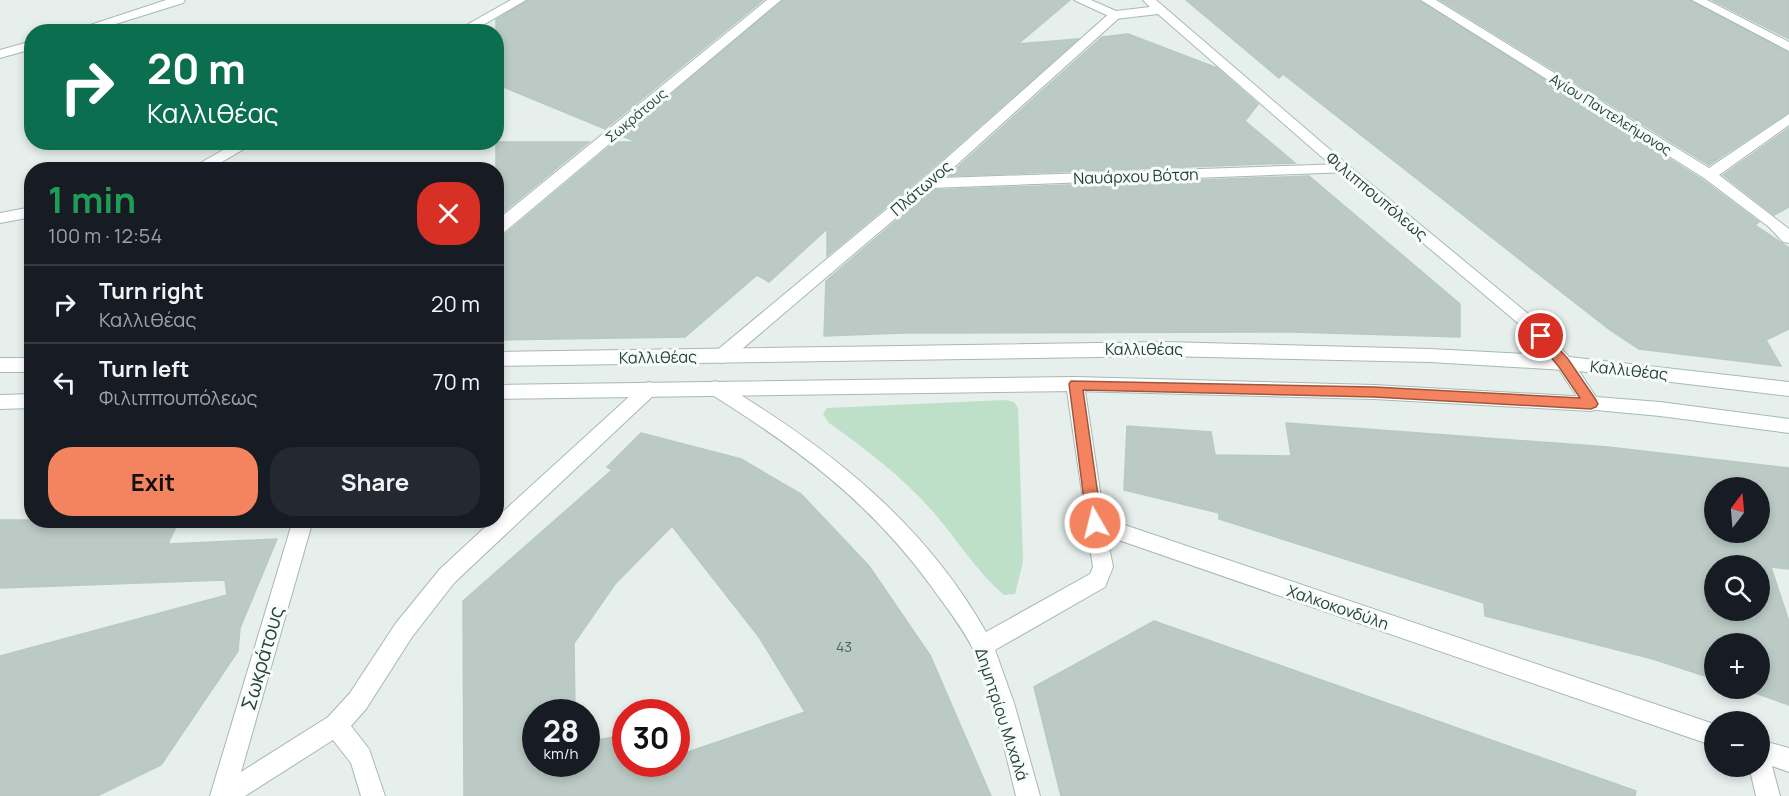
<!DOCTYPE html>
<meta charset="utf-8">
<style>
:root{--surface:#171b24;--page:#242831;--text:#f1f3f6;--muted:#9ea1a6;--line:#363941;--accent:#f4845f}
body{margin:0;font-family:Manrope,sans-serif;background:var(--page);color:var(--text);height:100vh;display:flex;flex-direction:column;font-size:22px;white-space:nowrap}
*{box-sizing:border-box;margin:0}
p{font-size:20px;color:var(--muted)}
.icon{flex:none;width:33px;height:33px;fill:none;stroke:currentColor;stroke-width:2;stroke-linecap:round;stroke-linejoin:round}
.map{position:relative;flex:1;overflow:hidden}
.panel{position:absolute;left:24px;top:162px;width:480px;height:366px;display:flex;flex-direction:column;background:var(--surface);border-radius:24px;box-shadow:0 3px 9px #0003}
.panel>*{flex:none}
.banner{position:absolute;left:24px;top:24px;width:480px;height:126px;border-radius:24px;box-shadow:0 3px 9px #0003;background:#0b6e4f;color:#fff;overflow:hidden}
.needle{width:39px;rotate:16deg}
.tools{position:absolute;left:1704px;top:477px;display:grid;gap:12px}
.tools a{display:grid;place-items:center;width:66px;height:66px;border-radius:50%;background:var(--surface);box-shadow:0 3px 9px #0003;font-size:30px}
.speed{position:absolute;left:522px;top:699px;display:flex;gap:12px;font-size:30px;font-weight:700;text-align:center}
.speed>*{display:grid;place-content:center;width:78px;height:78px;border-radius:50%;background:var(--surface);box-shadow:0 3px 9px #0003;line-height:1}
.speed small{font-size:15px;font-weight:400}
.speed .limit{border:9px solid #d22;background:#fff;color:#111}
.pin{position:absolute;display:grid;place-items:center;width:51px;height:51px;color:#fff;margin:-26px;border:3px solid #fff;border-radius:50%;box-shadow:0 2px 6px #0007}
.me{position:absolute;width:66px;margin:-33px;rotate:352deg;stroke-linejoin:round;filter:drop-shadow(0 0 4px #0008)}
.turn{display:flex;align-items:center;gap:21px;height:126px;padding:0 24px;font-size:27px}
.turn .icon{width:78px;height:78px;stroke-width:2.5}
.turn b{display:block;font-size:42px;line-height:51px}
.round{display:grid;place-items:center;flex:none;width:63px;height:63px;border-radius:24px;background:var(--page)}
.head{display:flex;align-items:center;justify-content:space-between;height:102px;padding:0 24px}
h1{font-size:36px;font-weight:700;line-height:45px;color:#1e9e55}
.primary-button{display:flex;gap:12px;margin-top:auto;padding:12px 24px}
.primary-button a{flex:1;height:69px;border-radius:24px;background:var(--accent);color:#111;font-size:24px;font-weight:700;line-height:69px;text-align:center}
.primary-button a+a{background:var(--page);color:var(--text)}
ul{padding:0;list-style:none}
li{display:flex;align-items:center;gap:18px;height:78px;padding:0 24px;border-top:2px solid var(--line)}
li div{flex:1}
li b{display:block;font-size:22px}
li em{font-style:normal}
.map>svg:first-child{display:block}
</style>
<div class="map">
<svg width="1789" height="796" viewBox="0 0 1789 796">
<rect width="100%" height="100%" fill="#e6efeb"/>
<path fill="#bfe0c8" d="M1005,400L1014,402L1018,408L1023,562L1015,594L1004,595C977,572 958,541 935,514C904,478 867,450 829,423L823,414L827,408Z"/>
<path fill="#bbcac4" stroke="#b8c9c2" stroke-width="1.5" fill-rule="evenodd" d="M528,0H763L605,129L496,84V20Z
M783,0H1070L1018,44L1078,39L921,178L827,256V229L769,282L757,275L685,337L496,340V237L503,236L615,142H637L622,136Z
M1186,0H1419L1703,180L1759,222L1755,225L1789,248V329L1766,340L1781,366L1639,349L1610,330L1283,74L1279,78Z
M1440,0H1690L1789,53V112L1709,165Z
M1712,0H1789V39Z
M1128,34L1217,68L1258,104L1245,121L1295,163L948,176L1102,37Z
M1789,128V207L1774,215L1723,175Z
M496,142H589L496,218Z
M1309,176L1460,304V337L1292,332L903,333L824,336L826,281L932,190Z
M1286,423L1608,447L1789,468V569L1771,567L1789,622V705L1741,688H1760V644H1714V679L1653,659L1485,616L1484,603L1219,519V513L1124,490L1127,426L1211,432L1215,455L1291,456ZM1714,488H1760V532H1714ZM1714,566H1760V610H1714Z
M641,433L741,459L801,494L869,566L930,655L991,796H464L463,601L612,470L607,467ZM672,526L759,637L805,712L676,756V764H626V735L586,742V764H536V712H575L574,643L615,584Z
M0,520H179L168,544L277,539L240,628L238,651L161,765L97,796H0V656L227,595L225,580L0,588Z
M1154,621L1636,791L1635,796H1061L1034,687Z"/>
<g fill="none" stroke-linecap="round" stroke-linejoin="round">
<defs>
<path id="minor" d="M511,0H526L471,32H454Z
M767,0H781L502,234L496,235V221Z
M1421,0H1436L1709,168L1789,114V125L1719,175L1789,229V243L1783,242L1769,227L1704,178Z
M1692,0H1707L1789,42V51Z
M1115,11L1121,15L1119,18L942,178L1344,164L1349,166L1351,169L1349,172L931,188L728,361L722,363L716,361L713,356L716,351L922,180L1111,12Z
M237,142H256L208,170H188Z
M32,207V217L0,223V213Z
M1075,377L1081,379L1084,384L1104,518L1714,724V746L1107,536L1113,567L1105,587L995,650L1014,703L1040,796H1016C1004,748 994,697 974,651C963,628 946,607 931,586C870,502 796,447 709,393L706,388L709,383L715,381L721,383C829,448 923,521 986,632L1090,574L1093,567L1066,384L1069,379Z
M649,382L655,384L658,389L655,394L454,583L412,637L366,709L351,726L369,749L385,796H361L351,763L333,740L245,796H210L293,520H313L241,772L328,717L350,693L396,623L440,569L493,520H496V518L643,384Z
M1760,740L1789,748V772L1772,766L1780,796H1756L1749,766H1760Z"/>
<path id="tertiary" d="M166,0H185L183,3L90,32H69Z
M32,41V49L0,58V50Z
M1164,342L1430,349L1564,356L1570,358L1573,363L1570,368L1564,370L1430,362L1164,356L496,366V352Z
M0,358H32V372H0Z
M1075,377L1374,385L1591,397L1597,399L1600,404L1597,409L1591,411L1374,399L1075,391L496,399V385Z
M32,394V408L0,409V395Z"/>
<path id="secondary" d="M1074,0H1091L1116,11L1150,7L1143,0H1156L1349,166L1537,321L1569,357L1789,382V396L1579,371L1596,397L1660,402L1789,419V433L1660,416L1585,409L1558,368L1525,329L1339,172L1158,14L1115,19Z"/>
</defs>
<use href="#minor" stroke="#a8b8b2" stroke-width="2"/>
<use href="#tertiary" stroke="#a8b8b2" stroke-width="2"/>
<use href="#secondary" stroke="#a4bbb3" stroke-width="2"/>
<use href="#minor" fill="#fff" fill-rule="evenodd"/>
<use href="#tertiary" fill="#fff" fill-rule="evenodd"/>
<use href="#secondary" fill="#fff" fill-rule="evenodd"/>
</g>
<path fill="#f4845f" stroke="#9f563e" stroke-width="1.5" d="M1541,331L1545,333L1568,359L1596,400L1598,404L1596,407L1591,409L1374,397L1083,390L1102,523L1100,528L1095,530L1089,528L1087,523L1069,384L1071,381L1374,387L1580,398L1559,367L1536,339L1534,336L1536,333Z"/>
<g text-anchor="middle" dominant-baseline="central" stroke-width="6" stroke-linejoin="round" paint-order="stroke">
<g font-size="14" fill="#24423a" stroke="#f7fbf9">
<text transform="translate(1611 114) rotate(32)">Αγίου Παντελεήμονος</text>
<text transform="translate(636 115) rotate(-40)">Σωκράτους</text>
</g>
<g font-size="14" fill="#4a645c">
<text x="844" y="646">43</text>
</g>
<g font-size="16" fill="#24423a" stroke="#f7fbf9">
<text transform="translate(1136 176) rotate(-2)">Ναυάρχου Βότση</text>
<text transform="translate(921 188) rotate(-41)">Πλάτωνος</text>
<text transform="translate(1377 196) rotate(40)">Φιλιππουπόλεως</text>
<text x="1144" y="349">Καλλιθέας</text>
<text transform="translate(658 357) rotate(-1)">Καλλιθέας</text>
<text transform="translate(1629 370) rotate(6)">Καλλιθέας</text>
<text transform="translate(1338 607) rotate(19)">Χαλκοκονδύλη</text>
<text transform="translate(1002 714) rotate(72)">Δημητρίου Μιχαλά</text>
</g>
<g font-size="20" fill="#24423a" stroke="#f7fbf9">
<text transform="translate(262 658) rotate(-74)">Σωκράτους</text>
</g>
</g>
</svg>
<div class="tools">
<a><svg class="needle" viewBox="-14 -14 28 28"><path d="M0-13l5 13h-10z" fill="#e53935"/><path d="M0 13l5-13h-10z" fill="#9ea1a6"/></svg></a>
<a><svg class="icon" aria-label="search" viewBox="0 0 24 24"><circle cx="10" cy="10" r="6"/><path d="M15 15l6 6"/></svg></a>
<a>+</a>
<a>−</a>
</div>
<div class="speed"><div>28<small>km/h</small></div><div class="limit">30</div></div>
<div class="pin" style="left:1541px;top:336px;background:#d93025"><svg class="icon" aria-label="arrive" viewBox="0 0 24 24"><path d="M6 21V4h12l-3 4 3 4H6"/></svg></div>
<svg class="me" style="left:1095px;top:523px" viewBox="-20 -20 40 40"><circle r="17" fill="#f4845f" stroke="#fff" stroke-width="3"/><path d="M0-11L8 9 0 5-8 9z" fill="#fff"/></svg>
<div class="banner">
<div class="turn"><svg class="icon" aria-label="right" viewBox="0 0 24 24"><path d="M7 20v-9h11M14 6l5 5-5 5"/></svg><div><b>20 m</b>Καλλιθέας</div></div>
</div>
<section class="panel">
<div class="head"><div><h1>1 min</h1><p>100 m · 12:54</p></div><a class="round" style="background:#d93025;color:#fff"><svg class="icon" aria-label="close" viewBox="0 0 24 24"><path d="M6 6l12 12M18 6L6 18"/></svg></a></div>
<ul>
<li><svg class="icon" aria-label="right" viewBox="0 0 24 24"><path d="M7 20v-9h11M14 6l5 5-5 5"/></svg><div><b>Turn right</b><p>Καλλιθέας</p></div><em>20 m</em></li>
<li><svg class="icon" aria-label="left" viewBox="0 0 24 24"><path d="M17 20v-9H6M10 6l-5 5 5 5"/></svg><div><b>Turn left</b><p>Φιλιππουπόλεως</p></div><em>70 m</em></li>
</ul>
<div class="primary-button"><a>Exit</a><a>Share</a></div>
</section>
</div>
